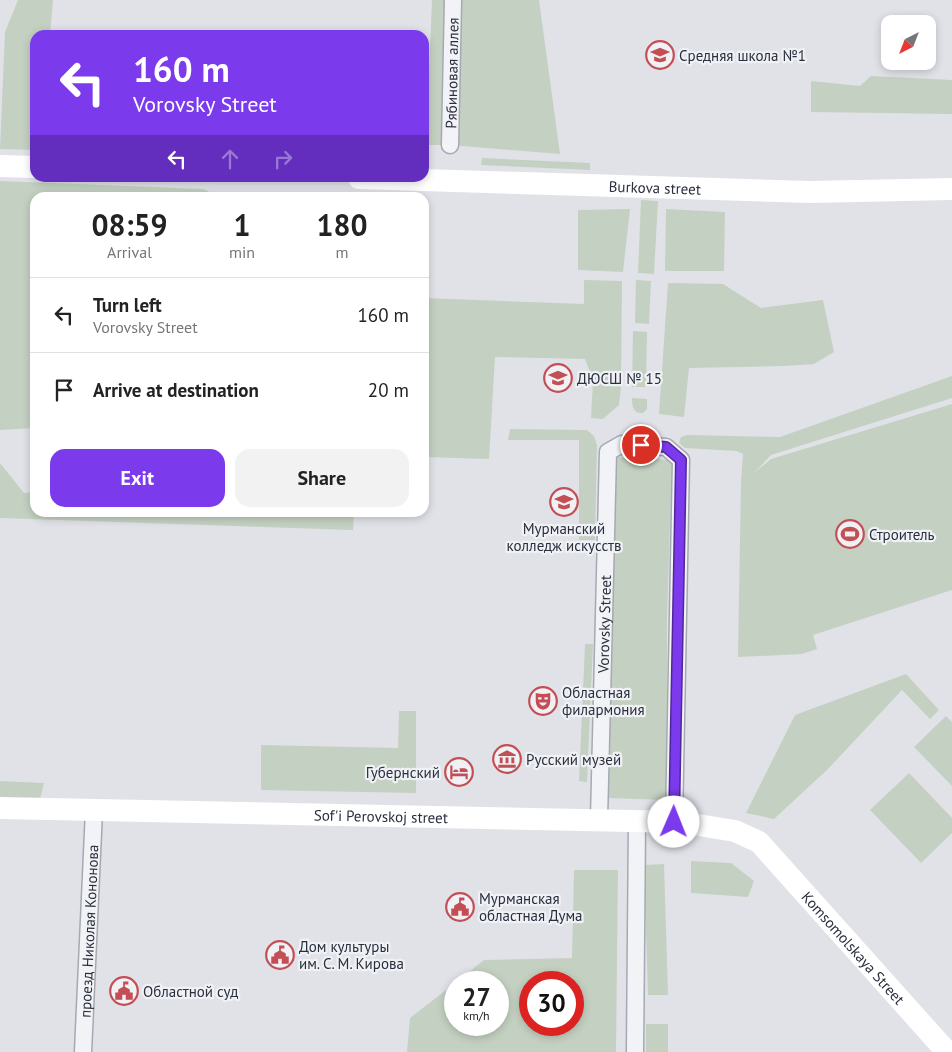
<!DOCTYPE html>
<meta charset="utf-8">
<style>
:root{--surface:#fff;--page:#f2f2f2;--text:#222;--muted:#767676;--line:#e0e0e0;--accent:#7c3aed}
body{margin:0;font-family:"PT Sans",sans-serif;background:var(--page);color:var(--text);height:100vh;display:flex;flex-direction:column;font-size:19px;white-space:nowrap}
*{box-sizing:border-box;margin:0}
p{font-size:16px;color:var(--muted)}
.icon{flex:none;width:28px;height:28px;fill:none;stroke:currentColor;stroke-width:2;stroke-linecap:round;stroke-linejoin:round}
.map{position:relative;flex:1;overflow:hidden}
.sheet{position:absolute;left:30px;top:192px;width:399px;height:325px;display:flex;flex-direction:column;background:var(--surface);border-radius:15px;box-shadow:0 2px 8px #0003}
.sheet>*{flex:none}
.hud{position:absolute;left:30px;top:30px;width:399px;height:152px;border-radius:15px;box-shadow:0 2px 8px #0003;background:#7c3aed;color:#fff;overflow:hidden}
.needle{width:32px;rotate:222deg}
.buttons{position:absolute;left:881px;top:15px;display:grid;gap:10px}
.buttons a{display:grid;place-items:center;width:55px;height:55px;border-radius:10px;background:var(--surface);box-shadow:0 2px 8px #0003;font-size:25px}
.speed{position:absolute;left:444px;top:971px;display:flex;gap:10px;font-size:25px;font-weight:700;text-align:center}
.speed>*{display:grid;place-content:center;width:65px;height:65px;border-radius:50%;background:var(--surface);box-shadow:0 2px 8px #0003;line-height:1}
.speed small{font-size:12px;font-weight:400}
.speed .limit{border:8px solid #d22;background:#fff;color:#111}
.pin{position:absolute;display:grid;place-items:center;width:42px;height:42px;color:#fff;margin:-21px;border:2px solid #fff;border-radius:50%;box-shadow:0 1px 5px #0007}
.me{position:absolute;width:55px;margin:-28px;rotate:1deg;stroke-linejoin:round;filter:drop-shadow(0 0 4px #0008)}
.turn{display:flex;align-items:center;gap:18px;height:105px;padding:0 20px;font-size:22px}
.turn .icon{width:65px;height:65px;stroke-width:2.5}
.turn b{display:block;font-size:35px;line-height:42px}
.lanes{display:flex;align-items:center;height:48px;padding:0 20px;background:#0003;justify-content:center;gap:25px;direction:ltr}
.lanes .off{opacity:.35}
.eta{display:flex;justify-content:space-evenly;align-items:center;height:85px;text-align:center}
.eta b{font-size:30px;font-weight:800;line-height:35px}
.action{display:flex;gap:10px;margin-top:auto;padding:10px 20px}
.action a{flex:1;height:58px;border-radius:15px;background:var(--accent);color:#fff;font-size:20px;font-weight:800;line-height:58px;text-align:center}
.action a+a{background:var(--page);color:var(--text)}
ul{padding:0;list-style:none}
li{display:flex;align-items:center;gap:15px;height:75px;padding:0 20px;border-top:1px solid var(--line)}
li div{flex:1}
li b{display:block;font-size:19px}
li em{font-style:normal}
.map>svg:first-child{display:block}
</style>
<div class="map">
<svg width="952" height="1052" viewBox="0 0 952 1052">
<rect width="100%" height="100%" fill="#e0e2e8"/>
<path fill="#c4d1c2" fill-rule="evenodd" d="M18,0H53L50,35H35V150L0,149L5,32Z
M432,0H539L560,154L450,145H426Z
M871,76L952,80V114L811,112V81L860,86Z
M482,158L590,163V170L481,165Z
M0,181L203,189L216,195L229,197L35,198V428L0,430Z
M641,200L658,201L654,274L638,273Z
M630,209L623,272L578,270V210Z
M666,209L725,212L724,271H665Z
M584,280L622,281L621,388L619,405L603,419L591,418L593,380L585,359L495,357L489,459L424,457V298L584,304Z
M636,280L651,281L649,324L635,323Z
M668,283L723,284L761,308L823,300L834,352L814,364L784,366L689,368L684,417L659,414Z
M633,331L647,332L646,387H632Z
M952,376V398L771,455L754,473L771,459L952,404V590L813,635L817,649L802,654L738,657L741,482L743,454L736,451L685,448L679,443L681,437L687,435L780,437Z
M632,398L647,399V409L643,413C633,414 632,406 632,398Z
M510,429L587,430L594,436L597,445L595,540H579V440H508Z
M612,457L672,460L667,618V800L607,798Z
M0,463L24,493L35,492V512L354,513L353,530L0,518Z
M585,644H593L587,782L579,781Z
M906,674L939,710L930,719L902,690L828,769L774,819L746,813L795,715Z
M399,711H416V793L261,790V745L398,748Z
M946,716L952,722V786L914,747Z
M909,773L952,818V833L921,863L870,810Z
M0,781L44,783L38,807L0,805Z
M691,861L731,863L754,881L748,897L691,893Z
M664,864L668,995H648L644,865Z
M574,870H618L616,1052H407L410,1018L455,983V1025H498V982H456L484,960L572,958ZM530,982H572V1025H530Z
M646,1024H668V1052H646Z"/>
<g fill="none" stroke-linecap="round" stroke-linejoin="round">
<defs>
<g id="street">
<path id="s1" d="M450,145L453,0"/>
<path id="s2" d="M599,820L608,452L622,444L666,447L681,460L674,822"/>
<path id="s3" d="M83,1052L94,810"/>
<path d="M635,1052L637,821"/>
</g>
</defs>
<use href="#street" stroke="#a6a9b2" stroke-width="19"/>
<use href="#street" stroke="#f2f3f6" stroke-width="16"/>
<g stroke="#fff" stroke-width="22">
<path d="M0,166L35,167"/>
<path id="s4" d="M359,178L810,192L952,189"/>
<path id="s5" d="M0,808L680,822L735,831L759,842L947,1052"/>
</g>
</g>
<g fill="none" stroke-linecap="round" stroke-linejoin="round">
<defs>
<path id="route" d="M641,445L666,447L681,460L674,822"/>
</defs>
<use href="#route" stroke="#51269a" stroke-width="12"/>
<use href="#route" stroke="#7c3aed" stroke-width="9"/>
</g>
<defs>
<symbol id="school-ring" viewBox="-11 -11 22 22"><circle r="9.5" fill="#eff1f5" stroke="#c34e54" stroke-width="1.5"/><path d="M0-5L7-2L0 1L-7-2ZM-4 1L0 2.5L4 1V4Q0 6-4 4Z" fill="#c34e54"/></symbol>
<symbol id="university-ring" viewBox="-11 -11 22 22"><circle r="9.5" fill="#eff1f5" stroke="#c34e54" stroke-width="1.5"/><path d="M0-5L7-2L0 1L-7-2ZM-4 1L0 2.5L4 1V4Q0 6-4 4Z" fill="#c34e54"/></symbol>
<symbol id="stadium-ring" viewBox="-11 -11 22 22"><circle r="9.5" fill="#eff1f5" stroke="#c34e54" stroke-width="1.5"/><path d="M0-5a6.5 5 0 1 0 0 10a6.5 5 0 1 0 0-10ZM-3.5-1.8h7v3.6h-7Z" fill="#c34e54"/></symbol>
<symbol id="theatre-ring" viewBox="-11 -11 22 22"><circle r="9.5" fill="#eff1f5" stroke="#c34e54" stroke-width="1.5"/><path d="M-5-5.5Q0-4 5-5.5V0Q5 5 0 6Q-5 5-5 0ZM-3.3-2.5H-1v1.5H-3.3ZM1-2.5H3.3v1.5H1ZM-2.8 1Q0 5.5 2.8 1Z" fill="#c34e54"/></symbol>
<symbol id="museum-ring" viewBox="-11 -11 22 22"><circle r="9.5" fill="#eff1f5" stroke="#c34e54" stroke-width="1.5"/><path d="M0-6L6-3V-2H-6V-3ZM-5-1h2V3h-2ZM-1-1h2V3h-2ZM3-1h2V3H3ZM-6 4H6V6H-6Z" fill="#c34e54"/></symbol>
<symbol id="hotel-ring" viewBox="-11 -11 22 22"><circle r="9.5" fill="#eff1f5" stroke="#c34e54" stroke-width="1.5"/><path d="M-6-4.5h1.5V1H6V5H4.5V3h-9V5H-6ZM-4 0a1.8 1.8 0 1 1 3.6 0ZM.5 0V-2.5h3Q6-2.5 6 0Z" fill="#c34e54"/></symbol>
<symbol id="civic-ring" viewBox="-11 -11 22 22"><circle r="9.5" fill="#eff1f5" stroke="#c34e54" stroke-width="1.5"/><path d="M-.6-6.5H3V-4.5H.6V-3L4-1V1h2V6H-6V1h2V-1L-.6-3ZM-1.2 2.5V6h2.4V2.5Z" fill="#c34e54"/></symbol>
</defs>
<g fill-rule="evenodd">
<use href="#school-ring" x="644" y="39" width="32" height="32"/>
<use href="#school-ring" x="542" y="362" width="32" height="32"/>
<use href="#university-ring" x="548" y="486" width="32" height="32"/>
<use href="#stadium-ring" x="834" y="518" width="32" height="32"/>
<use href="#theatre-ring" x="527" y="685" width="32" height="32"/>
<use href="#museum-ring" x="491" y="743" width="32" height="32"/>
<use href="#hotel-ring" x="443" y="756" width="32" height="32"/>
<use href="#civic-ring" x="444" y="891" width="32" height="32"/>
<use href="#civic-ring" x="264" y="939" width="32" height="32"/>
<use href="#civic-ring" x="108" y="975" width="32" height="32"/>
</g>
<g text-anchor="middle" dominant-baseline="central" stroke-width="4.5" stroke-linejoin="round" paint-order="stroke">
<g font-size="15" fill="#2a2f3e" stroke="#eff1f5" text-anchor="start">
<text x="679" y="55">Средняя школа №1</text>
<text x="577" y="378">ДЮСШ № 15</text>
<text x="564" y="528" text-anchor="middle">Мурманский<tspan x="564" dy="17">колледж искусств</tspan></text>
<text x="869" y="534">Строитель</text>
<text x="562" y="692">Областная<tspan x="562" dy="17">филармония</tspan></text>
<text x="526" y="759">Русский музей</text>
<text x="440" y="772" text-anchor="end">Губернский</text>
<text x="479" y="898">Мурманская<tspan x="479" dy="17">областная Дума</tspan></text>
<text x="299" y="946">Дом культуры<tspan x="299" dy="17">им. С. М. Кирова</tspan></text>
<text x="143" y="991">Областной суд</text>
</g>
<g font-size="15" fill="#2a2f3e" stroke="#eff1f5">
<text stroke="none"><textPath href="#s1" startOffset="72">Рябиновая аллея</textPath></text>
<text stroke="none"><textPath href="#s4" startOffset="296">Burkova street</textPath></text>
<text stroke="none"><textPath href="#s2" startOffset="196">Vorovsky Street</textPath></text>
<text stroke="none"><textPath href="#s5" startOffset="381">Sof'i Perovskoj street</textPath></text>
<text stroke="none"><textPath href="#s3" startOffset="121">проезд Николая Кононова</textPath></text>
<text stroke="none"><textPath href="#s5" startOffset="904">Komsomolskaya Street</textPath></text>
</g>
</g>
</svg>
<div class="buttons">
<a><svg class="needle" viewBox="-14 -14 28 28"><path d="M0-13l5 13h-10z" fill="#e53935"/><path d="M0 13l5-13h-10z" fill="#767676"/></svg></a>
</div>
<div class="speed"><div>27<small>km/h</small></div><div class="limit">30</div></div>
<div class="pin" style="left:641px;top:445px;background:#d93025"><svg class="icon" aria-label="arrive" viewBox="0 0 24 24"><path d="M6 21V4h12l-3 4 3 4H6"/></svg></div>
<svg class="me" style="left:674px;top:822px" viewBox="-20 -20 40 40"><circle r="19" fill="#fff"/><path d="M0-13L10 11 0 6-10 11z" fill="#7c3aed"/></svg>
<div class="hud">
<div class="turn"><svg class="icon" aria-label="left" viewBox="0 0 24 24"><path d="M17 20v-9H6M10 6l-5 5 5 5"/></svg><div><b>160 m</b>Vorovsky Street</div></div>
<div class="lanes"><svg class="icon" aria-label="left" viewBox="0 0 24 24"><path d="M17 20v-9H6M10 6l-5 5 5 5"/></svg><svg class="icon off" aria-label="ahead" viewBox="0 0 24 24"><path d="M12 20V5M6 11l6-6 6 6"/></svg><svg class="icon off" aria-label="right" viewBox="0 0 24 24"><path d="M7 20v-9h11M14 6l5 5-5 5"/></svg></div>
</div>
<section class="sheet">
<div class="eta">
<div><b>08:59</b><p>Arrival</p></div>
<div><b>1</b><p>min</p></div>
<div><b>180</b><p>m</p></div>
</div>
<ul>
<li><svg class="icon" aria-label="left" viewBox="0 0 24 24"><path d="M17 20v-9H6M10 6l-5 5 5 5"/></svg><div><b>Turn left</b><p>Vorovsky Street</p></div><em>160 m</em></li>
<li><svg class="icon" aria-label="arrive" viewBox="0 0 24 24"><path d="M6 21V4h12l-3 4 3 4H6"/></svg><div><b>Arrive at destination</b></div><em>20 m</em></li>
</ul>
<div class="action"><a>Exit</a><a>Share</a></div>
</section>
</div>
